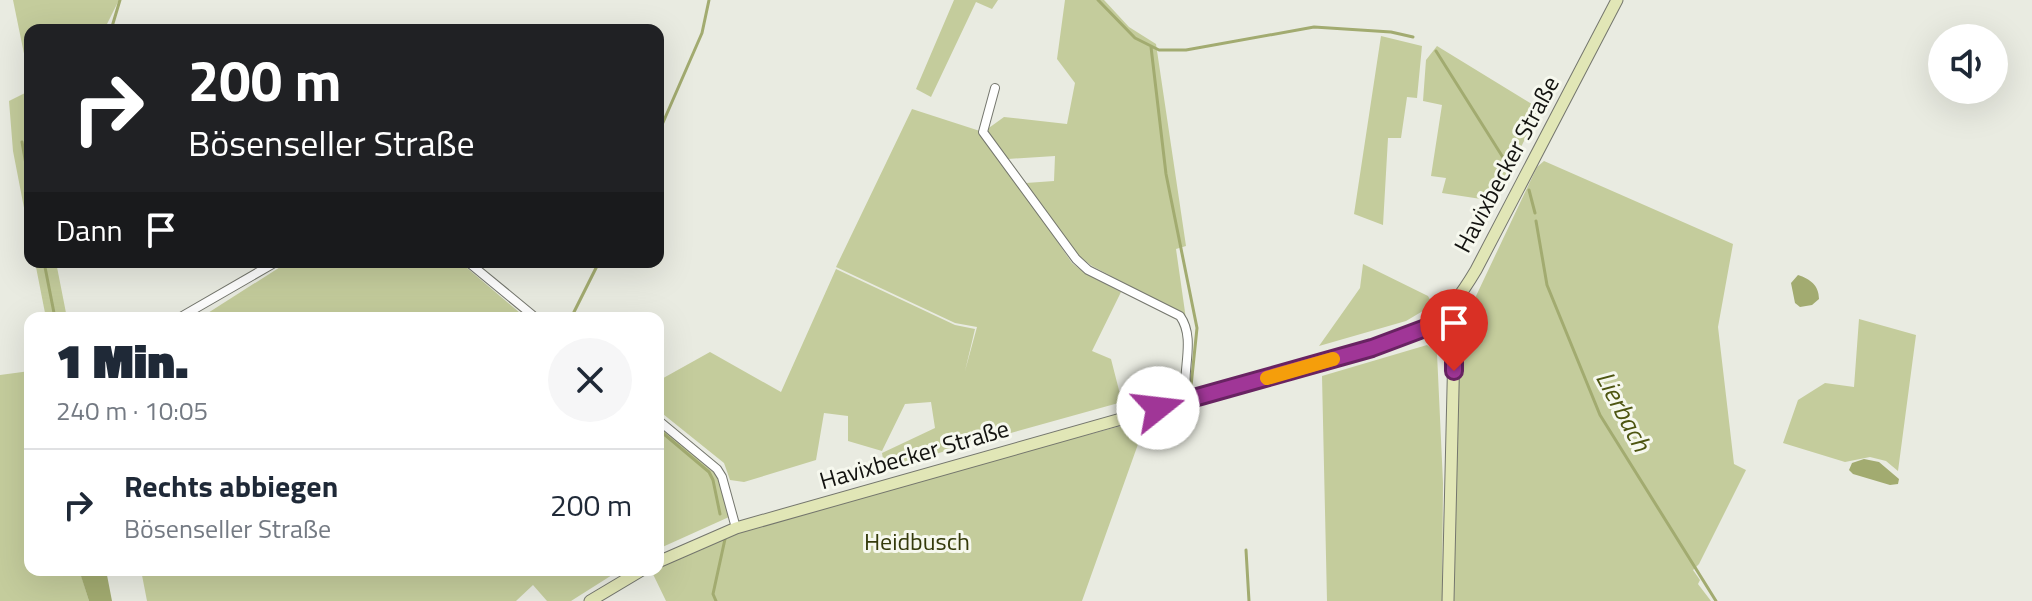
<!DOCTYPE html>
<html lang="de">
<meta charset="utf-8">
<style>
:root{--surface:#fff;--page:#f6f6f7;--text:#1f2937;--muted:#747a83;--line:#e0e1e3}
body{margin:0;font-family:"Titillium Web",sans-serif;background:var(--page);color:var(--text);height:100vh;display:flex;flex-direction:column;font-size:30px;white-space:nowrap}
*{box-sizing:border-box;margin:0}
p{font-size:26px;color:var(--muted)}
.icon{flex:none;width:44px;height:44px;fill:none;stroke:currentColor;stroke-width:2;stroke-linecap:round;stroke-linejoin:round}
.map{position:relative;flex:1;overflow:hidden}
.sheet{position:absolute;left:24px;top:312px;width:640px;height:264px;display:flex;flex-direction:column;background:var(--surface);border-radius:16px;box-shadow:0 8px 32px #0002}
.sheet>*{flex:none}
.guide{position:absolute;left:24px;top:24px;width:640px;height:244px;border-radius:16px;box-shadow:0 8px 32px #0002;background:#202124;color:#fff;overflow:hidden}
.fabs{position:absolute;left:1928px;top:24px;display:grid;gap:16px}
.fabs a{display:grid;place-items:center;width:80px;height:80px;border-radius:50%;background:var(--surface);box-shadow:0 8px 32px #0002;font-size:40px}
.pin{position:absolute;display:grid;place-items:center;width:68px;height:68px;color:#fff;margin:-82px -34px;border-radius:50% 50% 50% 0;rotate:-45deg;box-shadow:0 0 8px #0007}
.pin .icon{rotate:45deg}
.me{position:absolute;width:88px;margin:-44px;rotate:74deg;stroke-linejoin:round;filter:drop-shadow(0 0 6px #0008)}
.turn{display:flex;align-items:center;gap:28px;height:168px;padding:0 32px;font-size:36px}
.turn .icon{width:104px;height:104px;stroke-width:2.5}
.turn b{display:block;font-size:56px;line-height:68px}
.then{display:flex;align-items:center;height:76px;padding:0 32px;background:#0003;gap:16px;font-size:30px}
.round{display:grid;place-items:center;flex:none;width:84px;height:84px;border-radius:42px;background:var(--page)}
.headline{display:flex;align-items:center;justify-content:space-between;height:136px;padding:0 32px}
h1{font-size:48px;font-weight:800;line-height:60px}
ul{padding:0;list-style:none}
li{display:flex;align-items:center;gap:24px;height:112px;padding:0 32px;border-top:2px solid var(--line)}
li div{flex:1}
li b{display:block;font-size:30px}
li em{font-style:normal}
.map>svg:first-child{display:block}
</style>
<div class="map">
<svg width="2032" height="601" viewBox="0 0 2032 601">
<rect width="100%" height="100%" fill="#e9ebe1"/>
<path fill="#c4cc9c" d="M13,0H119L104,30H30V83Z
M954,0H998L992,9L976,2L931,97L916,89Z
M1065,0H1104L1129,27L1156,44L1186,246L1176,249L1186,319L1181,313L1092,266L1079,256L1026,183L1054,181L1055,156L1008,159L986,130L1004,117L1067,124L1075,83L1057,59Z
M1381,36L1422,46L1417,98L1407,97L1401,138H1388L1383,225L1354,214Z
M1437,46L1540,109L1494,201L1442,193L1446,178L1431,176L1442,105L1423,101L1426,60Z
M25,93L30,122V239L13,151L9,101Z
M912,109L983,132L1072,263L1086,274L1121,292L1092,351L1111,359L1122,402L942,452L885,471L882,453L935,428L931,402L905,404L882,451L848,441V416L824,413L816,460L744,482L730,480L724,463L658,410V381L710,352L781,392L836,269L955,325L975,329L965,371L977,327L955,323L836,267Z
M1544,161L1733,244L1718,327L1734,464L1746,470L1699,564L1693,570L1700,580L1698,584L1711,601H1454L1459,332L1537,167Z
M35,262H56L67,318H46Z
M288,262H460L526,318H200Z
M1363,264L1428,296L1433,305L1406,321L1319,346L1360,288Z
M1859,319L1916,335L1898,471L1886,461L1870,457L1845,462L1783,443L1798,400L1825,383L1854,387Z
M1427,345L1437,353L1443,483L1442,601H1327L1322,376Z
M30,371V570H72L73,574L81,575L89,601H0V375Z
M1147,419L1082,601H666L651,570H658V567L738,531L943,473Z
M658,424L712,469L719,478L729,517L658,549Z
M141,570H620L571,601H547L533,585L516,601H147Z"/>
<path fill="#a2ab70" d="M1798,275C1810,279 1819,285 1819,299L1812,305L1800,307L1795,303L1791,283Z
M1864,459L1879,462L1899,479L1898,484L1890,485L1853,474L1849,470L1852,463Z
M72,570H106L112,601H89L81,576L73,573Z"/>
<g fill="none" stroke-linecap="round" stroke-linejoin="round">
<path stroke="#a2ab70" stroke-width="3" d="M1098,0L1135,38L1159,50H1186L1314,27L1391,32L1413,37
M111,30L120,0
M1151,47L1166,174L1197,328L1191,386
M1436,51L1509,167
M658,134L702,33L709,0
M22,142L30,187
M1529,190L1535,213
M1536,221L1547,285L1600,415L1716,601
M44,262L55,318
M571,318L599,262
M658,429L709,472L713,480L720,514
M1246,550L1249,601
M716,601L713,594L725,539"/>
<defs>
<path id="street" d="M995,88L983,132L1076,259L1088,270L1180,316C1197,340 1180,373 1187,400
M468,262L536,318
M179,318L276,262
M658,420L717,469L722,477L736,528"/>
<path id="secondary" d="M1428,327L1454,344
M658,562L736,528L1372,348C1429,330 1445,322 1476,270L1617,0
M590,601L642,570
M1448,601L1455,304"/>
</defs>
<use href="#street" stroke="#74766d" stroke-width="10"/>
<use href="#secondary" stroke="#74766d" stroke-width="13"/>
<use href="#street" stroke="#fff" stroke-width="8"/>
<use href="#secondary" stroke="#e1e6b6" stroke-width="11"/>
</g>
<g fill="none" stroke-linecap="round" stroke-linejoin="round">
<defs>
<path id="route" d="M1158,408L1372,348L1428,327L1454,344V371"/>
</defs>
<use href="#route" stroke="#682362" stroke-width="20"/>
<use href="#route" stroke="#a03697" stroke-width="14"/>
<path stroke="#f59e0b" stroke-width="14" d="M1267,378L1333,359"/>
</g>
<g text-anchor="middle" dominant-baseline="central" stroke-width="6" stroke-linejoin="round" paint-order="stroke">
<g font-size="24" fill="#131310" stroke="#f6f8ee">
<text transform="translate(1506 164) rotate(-62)">Havixbecker Straße</text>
<text transform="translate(914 454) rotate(-16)">Havixbecker Straße</text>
</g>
<g font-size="24" fill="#343a0b" stroke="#f6f8ee">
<text x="917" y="541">Heidbusch</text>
</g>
<g font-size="26" font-style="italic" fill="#4d5511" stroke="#f6f8ee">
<text transform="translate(1624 411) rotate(62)">Lierbach</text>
</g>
</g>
</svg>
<div class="fabs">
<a><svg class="icon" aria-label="sound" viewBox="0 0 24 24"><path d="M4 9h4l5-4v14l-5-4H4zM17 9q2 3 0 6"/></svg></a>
</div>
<div class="pin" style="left:1454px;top:371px;background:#d93025"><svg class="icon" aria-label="arrive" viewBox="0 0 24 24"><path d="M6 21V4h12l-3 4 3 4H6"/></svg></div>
<svg class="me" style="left:1158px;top:408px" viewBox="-20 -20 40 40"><circle r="19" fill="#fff"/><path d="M0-13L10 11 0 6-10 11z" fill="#a03697"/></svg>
<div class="guide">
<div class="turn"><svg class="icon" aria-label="right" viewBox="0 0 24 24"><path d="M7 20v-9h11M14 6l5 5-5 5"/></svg><div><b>200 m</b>Bösenseller Straße</div></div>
<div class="then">Dann<svg class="icon" aria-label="arrive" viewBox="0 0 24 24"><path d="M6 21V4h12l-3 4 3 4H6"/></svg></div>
</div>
<section class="sheet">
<div class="headline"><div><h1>1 Min.</h1><p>240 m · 10:05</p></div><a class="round"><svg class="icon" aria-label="close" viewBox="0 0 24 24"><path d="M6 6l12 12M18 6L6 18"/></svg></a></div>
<ul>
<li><svg class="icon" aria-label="right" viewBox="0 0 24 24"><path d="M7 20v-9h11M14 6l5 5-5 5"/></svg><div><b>Rechts abbiegen</b><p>Bösenseller Straße</p></div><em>200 m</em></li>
</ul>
</section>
</div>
